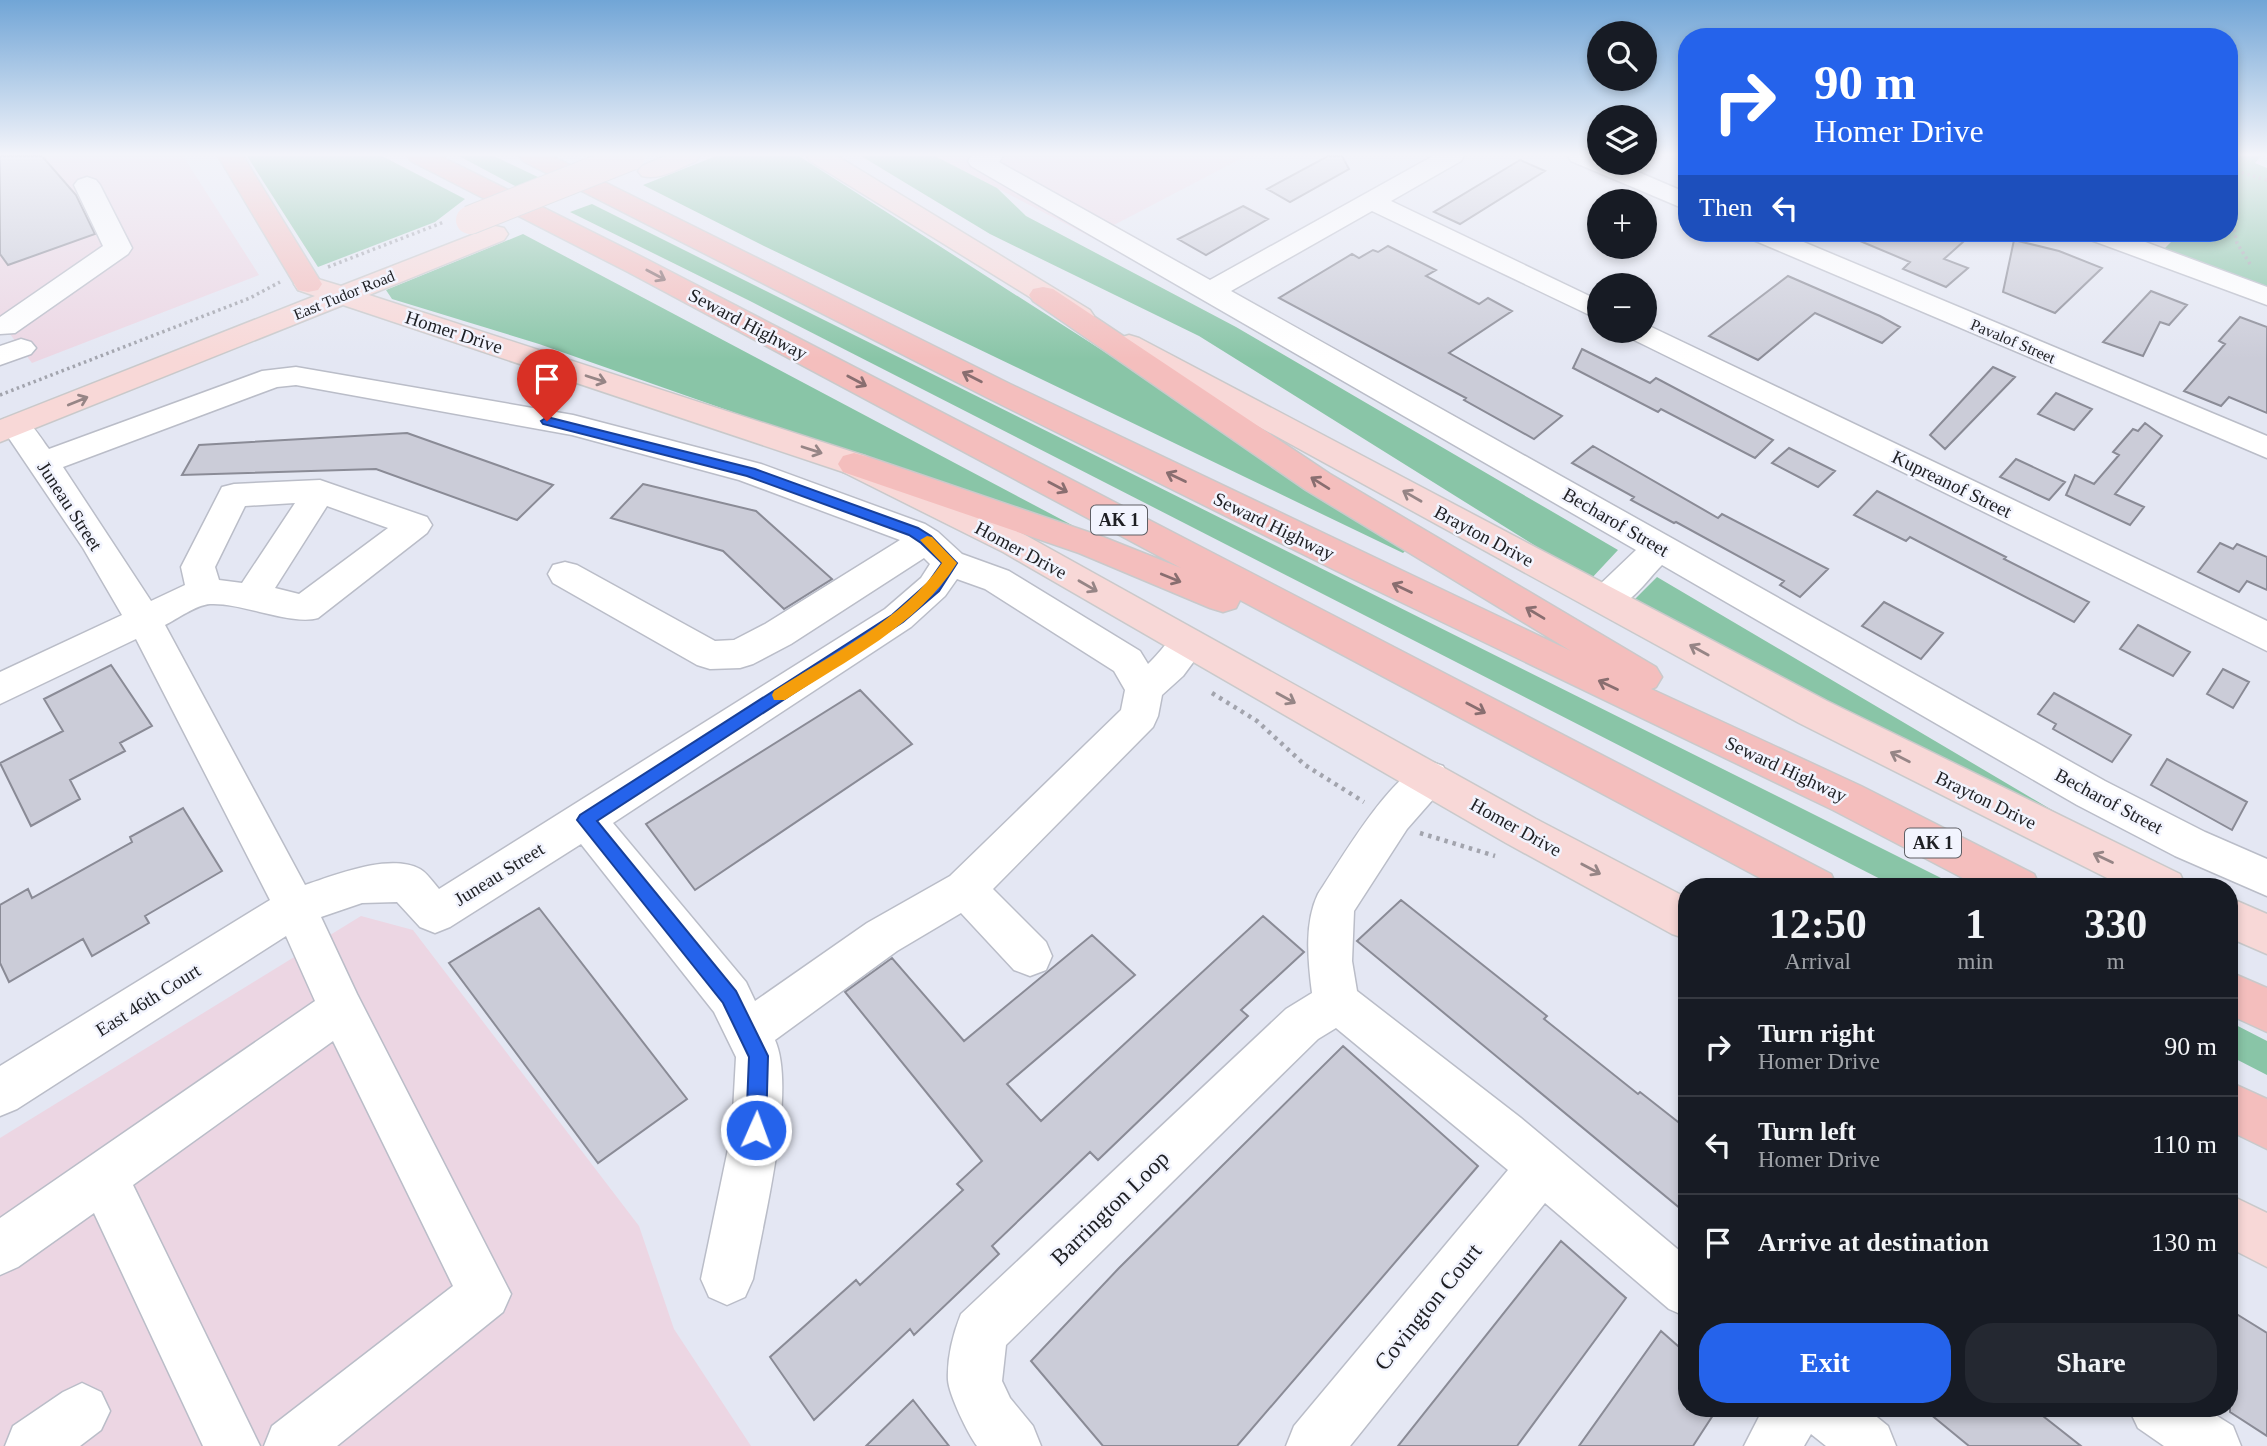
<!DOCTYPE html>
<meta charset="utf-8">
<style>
:root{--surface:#171b24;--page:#242831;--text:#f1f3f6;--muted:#9ea1a6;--line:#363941;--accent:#2563eb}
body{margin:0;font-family:Georgia,serif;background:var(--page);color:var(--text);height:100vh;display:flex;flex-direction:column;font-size:26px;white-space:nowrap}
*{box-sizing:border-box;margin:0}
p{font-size:23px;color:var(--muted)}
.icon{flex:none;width:38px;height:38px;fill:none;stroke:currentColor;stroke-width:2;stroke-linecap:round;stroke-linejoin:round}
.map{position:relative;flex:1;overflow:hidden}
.drawer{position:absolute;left:1678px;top:878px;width:560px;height:539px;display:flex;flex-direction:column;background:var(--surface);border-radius:28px;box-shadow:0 4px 10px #0003}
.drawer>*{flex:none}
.guide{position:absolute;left:1678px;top:28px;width:560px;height:214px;border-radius:28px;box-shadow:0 4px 10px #0003;background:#2563eb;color:#fff;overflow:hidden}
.tools{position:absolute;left:1587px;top:21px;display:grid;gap:14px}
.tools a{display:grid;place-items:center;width:70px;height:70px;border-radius:50%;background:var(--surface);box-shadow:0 4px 10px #0003;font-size:35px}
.pin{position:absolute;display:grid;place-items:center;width:60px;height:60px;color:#fff;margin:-72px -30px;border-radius:50% 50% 50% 0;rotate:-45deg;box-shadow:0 0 7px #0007}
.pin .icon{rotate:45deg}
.me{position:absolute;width:77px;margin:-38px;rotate:2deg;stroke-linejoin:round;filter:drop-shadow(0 0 5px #0008)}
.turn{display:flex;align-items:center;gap:24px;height:147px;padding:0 21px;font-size:32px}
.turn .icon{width:91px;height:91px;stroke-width:2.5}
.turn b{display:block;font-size:49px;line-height:60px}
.then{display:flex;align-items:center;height:66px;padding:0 21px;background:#0003;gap:14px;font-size:26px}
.eta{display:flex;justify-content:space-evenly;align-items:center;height:119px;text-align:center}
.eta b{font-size:42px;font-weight:600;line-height:49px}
.cta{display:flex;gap:14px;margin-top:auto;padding:14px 21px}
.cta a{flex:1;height:80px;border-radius:28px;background:var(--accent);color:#fff;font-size:28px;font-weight:600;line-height:80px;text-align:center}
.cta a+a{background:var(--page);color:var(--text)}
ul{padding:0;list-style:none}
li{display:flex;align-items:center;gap:21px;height:98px;padding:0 21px;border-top:2px solid var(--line)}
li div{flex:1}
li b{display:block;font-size:26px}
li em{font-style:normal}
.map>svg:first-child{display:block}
</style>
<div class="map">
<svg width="2267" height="1446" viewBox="0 0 2267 1446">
<rect width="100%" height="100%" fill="#e4e7f3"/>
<path fill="#ecd6e3" d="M0,156H183L259,275L32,363L0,321Z
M935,156H1246L1091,237Z
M361,916L413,930L639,1226L674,1329L751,1446H0V1138Z"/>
<path fill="#89c5a7" d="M247,156H382L465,199L435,222L318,267Z
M459,156H494L540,178L517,187Z
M716,156H799L1409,547L1403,553L764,246L643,185Z
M861,156H935L997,188L1026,216L1236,327L1618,550L1590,580L1199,336L990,234Z
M2230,156H2261L2255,163L2267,168V291L2161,252L2180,233H2230Z
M592,204L1959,887H1896L750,301L570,212Z
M523,234L1085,532L1060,527L539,344L392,299L386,290Z
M1657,577L2091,833L1631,603Z
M2230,1022L2267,1041V1075L2230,1056Z"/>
<path fill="#cbccd8" stroke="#8a8b96" stroke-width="2" d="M0,156H42L76,195L95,234L8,265L0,254Z
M1328,156H1342L1349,169L1290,202L1267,189Z
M1520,160L1545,171L1460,224L1434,212Z
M1243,206L1268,219L1206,255L1178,239Z
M1841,233H1973L1944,259L1968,268L1946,287L1903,269L1910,262Z
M2014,240L2059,251L2102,268L2055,313L2003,292Z
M1388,246L1436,270L1426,276L1479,304L1488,298L1512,311L1449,353L1562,416L1534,439L1464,400L1466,398L1279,298L1352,254L1359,258L1373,250L1378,252Z
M1788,276L1880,316L1900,327L1882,343L1815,313L1758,360L1709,336Z
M2151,291L2187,305L2169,325L2160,322L2143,356L2103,342Z
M2240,317L2267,327V413L2229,397L2221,406L2184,391L2225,344L2219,341Z
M1582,349L1650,383L1656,378L1773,440L1755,458L1661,409L1658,412L1573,368Z
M1993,367L2015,377L1945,449L1930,435Z
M2056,393L2092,409L2074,430L2038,414Z
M2145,423L2162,436L2115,494L2144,507L2130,525L2066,495L2075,475L2094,484L2119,455L2113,452L2133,429L2138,431Z
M407,433L553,485L517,520L376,469L182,475L199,445Z
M1593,446L1718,518L1722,514L1828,569L1800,597L1780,585L1784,581L1676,522L1674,523L1631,500L1634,497L1572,463Z
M1789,448L1835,471L1818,487L1772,463Z
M2016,459L2065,482L2049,500L2000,477Z
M643,484L756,511L832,579L784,609L723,551L611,518Z
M1877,491L2006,557L2004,559L2089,602L2074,622L1910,537L1906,541L1854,515Z
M2220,543L2233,549L2237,544L2267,557V590L2247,581L2239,592L2198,572Z
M1884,602L1943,633L1921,659L1862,626Z
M2138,625L2190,652L2173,676L2120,649Z
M111,665L152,726L120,743L125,751L70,780L80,799L31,826L0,763L63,731L44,699Z
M2223,669L2249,682L2233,708L2207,694Z
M860,690L912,744L695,890L646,824Z
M2054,693L2131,735L2112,762L2053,729L2056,724L2038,714Z
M2167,759L2247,802L2232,830L2151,785Z
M183,808L222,871L145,916L149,923L92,956L83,939L9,982L0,963V905L28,889L32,898L132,842L130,837Z
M1401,900L1547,1016L1544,1019L1638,1094L1640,1092L1687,1129V1214L1357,941Z
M539,908L687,1099L598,1163L449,963Z
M1263,916L1304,952L1241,1010L1248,1016L1098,1160L1090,1152L992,1246L999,1254L914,1335L910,1329L814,1420L770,1357L856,1280L860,1285L963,1190L957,1184L982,1161L845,992L892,958L964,1041L1092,935L1135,975L1007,1084L1041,1121Z
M1343,1046L1478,1166L1237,1446H1103L1031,1361L1119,1268Z
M1561,1241L1626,1298L1517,1446H1398Z
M2230,1310L2267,1333V1436L2230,1412Z
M1661,1331L1687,1354V1409H1717L1693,1446H1579Z
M913,1400L949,1446H866Z
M1924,1409H2034L2081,1446H1969Z"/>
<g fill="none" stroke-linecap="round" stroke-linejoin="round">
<defs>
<path id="minor" d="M971,156H1003L999,162L1210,280L1433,156H1464L1461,161L1391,201L1600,301V320L1372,211L1231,291L2105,781L2205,832L2267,859V896L2175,856L2077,805L1662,565C1643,584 1624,617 1594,608L1589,599L1594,590L1636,550L971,166L968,161Z
M1568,156H1600V163H1617L1687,193V210L1571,161Z
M87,177L96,180L100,185L132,248L128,254L15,333L0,334V317L103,246L74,185L78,180Z
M1747,233H1782L2267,436V458L1751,239Z
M2084,233H2121L2267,287V305L2088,239Z
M1645,324L2267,621V651L1628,337L1623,331H1645Z
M21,339L31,342L36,348L31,354L0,365V346Z
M296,367L573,415L761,464L925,524L938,532L962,554L1009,571L1140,651L1148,664C1167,647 1172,626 1201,635L1206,645L1183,676L1162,695L1158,716L1153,727L993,889L1046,942L1052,956L1046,970L1030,976L1014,970L961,913L897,951L775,1040C797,1090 763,1222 753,1279L745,1297L727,1305L709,1297L701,1279L732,1130L736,1057L714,1012L581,844L450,927L435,933L420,927L397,902L362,903L321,917L357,994L511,1294L503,1312L337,1446H264L272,1426L453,1286L333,1041L133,1185L260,1446H203L94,1213L18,1267L0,1275V1218L315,1001L286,936L17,1109L0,1116V1066L270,900L136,639L0,704V672L122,615L83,548L0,425L4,419C28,412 36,432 49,449L262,371ZM296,385L572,435L739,480L900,540L765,624L734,640L715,641L577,565L565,562L553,565L548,574L553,583L697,665L710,669L740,668L753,664L791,644L924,558L930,564L921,578L885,609L439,889C433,882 427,873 420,869C389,853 336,875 305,885L165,625C177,619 196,605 210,604C240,602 292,626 318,618L427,533L432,525L427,517L320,480L234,484L222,487L181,567L185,585L151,601L63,467L277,387ZM295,503L242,583L219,580L215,567L245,506ZM327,506L388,528L299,594L275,588ZM957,579L985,589L1114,671L1125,690L1121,710L950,876L867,923L755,1001L746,982L613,823L911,627L945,596Z
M1429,761L1443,766L1449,777L1443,788L1407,829L1354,911L1352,961L1357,991L1521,1118L1687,1257V1317L1669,1309L1545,1203L1350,1446H1286L1294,1426L1508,1170L1336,1028L1318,1039L1006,1345L1002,1381L1010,1398L1033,1426L1041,1446H977C968,1434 949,1395 948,1380C947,1358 953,1334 961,1314L1286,1009L1312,993C1308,961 1304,923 1318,894C1342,858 1390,774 1429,761Z
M82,1383L101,1392L110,1411L101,1430L80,1446H5L13,1426L63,1392Z
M1763,1409H1867L1888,1426L1896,1446H1826L1811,1434L1804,1446H1744Z
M2129,1409H2206L2233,1426L2241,1446H2164L2138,1428Z"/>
<path id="major" d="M665,156H699L696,161C679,168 660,181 642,176L638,171L642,166Z
M807,156H837L1090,310L1094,316L1090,322L1080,325L1070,322L810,161Z
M495,226L504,228L508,234L504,240L369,295L865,456L1027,536L1536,819L1687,898V939L1672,934L1506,843L1003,552L843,472L343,305L0,442V420L315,296L298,290L294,284L298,278L308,276L341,286Z
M1129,335L1139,338L1827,701L2180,874L2186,887H2125L1799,723L1119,350L1114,344L1119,338Z
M2230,898L2267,914V954L2230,938Z
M2230,1195L2267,1213V1267L2230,1248Z"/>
<path id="highway" d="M218,156H243L322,284L318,290L308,292L298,290Z
M408,156H440L648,260L1831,874L1837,887H1777L1240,600L1236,608L1223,612L1210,608L1079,553L843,472L838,464L843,456L854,453L865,456L1103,537L1181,568L628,272L411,161Z
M520,156H552L1010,384L1571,651L1306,490L1033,301L1029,295L1033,289L1043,287L1053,289L1330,474L1656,667L1662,677L1656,687L1651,689L1861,786L2034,874L2040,887H1980L1833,810L1349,577L988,398L523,161Z
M2230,972L2267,988V1032L2230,1015Z
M2230,1082L2267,1099V1149L2230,1131Z"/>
</defs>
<use href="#minor" stroke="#babdc8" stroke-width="3"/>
<use href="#major" stroke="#c9c9ca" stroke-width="3"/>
<use href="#highway" stroke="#c9c9ca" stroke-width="3"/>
<path stroke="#a2a4ad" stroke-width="3.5" stroke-dasharray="2.5 3.5" stroke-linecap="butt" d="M2230,169L2267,180
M2230,212L2237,243L2250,264
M328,267L444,222
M0,395L250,298L280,282"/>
<path stroke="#a2a4ad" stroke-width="4.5" stroke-dasharray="3.5 5" stroke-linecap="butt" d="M1212,693L1257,721L1305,765L1364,802
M1420,833L1495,856"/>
<use href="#minor" fill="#fff" fill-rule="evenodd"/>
<use href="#major" fill="#f8d8d7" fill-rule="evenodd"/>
<use href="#highway" fill="#f4bebd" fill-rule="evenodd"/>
<defs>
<path id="major-bridge" d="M470,220L631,156"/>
</defs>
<use href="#major-bridge" stroke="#c9c9ca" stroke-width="30" stroke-linecap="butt"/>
<use href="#major-bridge" stroke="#f8d8d7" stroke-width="28"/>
</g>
<defs><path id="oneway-shaft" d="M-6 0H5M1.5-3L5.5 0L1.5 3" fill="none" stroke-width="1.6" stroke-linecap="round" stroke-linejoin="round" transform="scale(1.75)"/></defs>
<g stroke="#896e70">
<use href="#oneway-shaft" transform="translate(656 275) rotate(28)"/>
<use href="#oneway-shaft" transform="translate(972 377) rotate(-153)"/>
<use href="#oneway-shaft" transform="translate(857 381) rotate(28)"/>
<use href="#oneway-shaft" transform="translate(1176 477) rotate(-154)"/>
<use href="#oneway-shaft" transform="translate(1320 483) rotate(-148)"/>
<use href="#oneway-shaft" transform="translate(1058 487) rotate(28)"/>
<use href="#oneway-shaft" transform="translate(1171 578) rotate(22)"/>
<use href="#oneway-shaft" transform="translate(1402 588) rotate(-155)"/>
<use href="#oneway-shaft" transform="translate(1535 613) rotate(-149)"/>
<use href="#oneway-shaft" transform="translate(1608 685) rotate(-155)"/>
<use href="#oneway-shaft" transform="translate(1476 708) rotate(28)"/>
</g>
<g stroke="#968586">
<use href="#oneway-shaft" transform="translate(596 379) rotate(18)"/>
<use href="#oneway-shaft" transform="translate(78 401) rotate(-22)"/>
<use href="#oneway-shaft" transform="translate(812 450) rotate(18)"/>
<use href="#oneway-shaft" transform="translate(1412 496) rotate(-150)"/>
<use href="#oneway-shaft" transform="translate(1088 586) rotate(30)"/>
<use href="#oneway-shaft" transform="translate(1699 650) rotate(-151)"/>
<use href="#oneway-shaft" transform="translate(1286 698) rotate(29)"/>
<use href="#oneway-shaft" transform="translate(1900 757) rotate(-153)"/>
<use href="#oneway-shaft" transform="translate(2103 858) rotate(-155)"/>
<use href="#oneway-shaft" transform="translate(1591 869) rotate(28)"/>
</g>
<linearGradient id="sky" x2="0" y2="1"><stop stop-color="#71a5d6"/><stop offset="0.43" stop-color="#f3f4fa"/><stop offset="1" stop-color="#f3f4fa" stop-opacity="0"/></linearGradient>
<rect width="2267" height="359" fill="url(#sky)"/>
<path fill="#2563eb" stroke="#184099" stroke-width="2" d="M547,417L755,469L918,528L931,536L957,563L939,591L903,622L597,821L736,991L768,1056L766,1130L763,1137L756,1140L749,1137L746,1130L749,1057L723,1003L577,820L580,815L892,615L928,583L942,563L921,543L909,535L747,476L543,424L541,421Z"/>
<path fill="#f59e0b" d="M927,536L932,537L957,563C919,625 845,661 785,700H774L772,695L774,691C830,655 904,619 942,563L920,540Z"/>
<g text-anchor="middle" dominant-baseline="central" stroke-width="5" stroke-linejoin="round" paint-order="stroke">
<g font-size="16" fill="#1e1f23" stroke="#f2f4fe">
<text transform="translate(344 295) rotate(-22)">East Tudor Road</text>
<text transform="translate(2013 341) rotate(23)">Pavalof Street</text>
</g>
<g fill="#f2f4fe" stroke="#5e5f65" stroke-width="2">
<rect x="1091" y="505.5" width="56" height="29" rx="5"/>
<rect x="1905" y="828.5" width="56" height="29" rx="5"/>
</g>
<g font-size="18" font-weight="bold" fill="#1e1f23">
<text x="1119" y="520">AK 1</text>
<text x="1933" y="843">AK 1</text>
</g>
<g font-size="19" fill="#1e1f23" stroke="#f2f4fe">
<text transform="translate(748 324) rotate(28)">Seward Highway</text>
<text transform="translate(454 332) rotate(18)">Homer Drive</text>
<text transform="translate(1952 484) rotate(26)">Kupreanof Street</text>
<text transform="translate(70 506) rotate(57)">Juneau Street</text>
<text transform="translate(1616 522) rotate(30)">Becharof Street</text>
<text transform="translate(1274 526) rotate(26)">Seward Highway</text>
<text transform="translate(1484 536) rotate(28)">Brayton Drive</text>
<text transform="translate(1021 550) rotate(28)">Homer Drive</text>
<text transform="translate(1786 769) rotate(25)">Seward Highway</text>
<text transform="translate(1986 800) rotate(26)">Brayton Drive</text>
<text transform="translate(2109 801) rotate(28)">Becharof Street</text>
<text transform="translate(1516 827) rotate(29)">Homer Drive</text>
<text transform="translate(499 874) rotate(-32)">Juneau Street</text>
<text transform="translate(148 1000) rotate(-32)">East 46th Court</text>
</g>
<g font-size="23" fill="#1e1f23" stroke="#f2f4fe">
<text transform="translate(1110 1208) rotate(-44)">Barrington Loop</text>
<text transform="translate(1428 1307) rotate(-51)">Covington Court</text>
</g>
</g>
</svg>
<div class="tools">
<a><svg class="icon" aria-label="search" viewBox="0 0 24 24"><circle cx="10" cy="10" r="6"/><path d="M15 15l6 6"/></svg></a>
<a><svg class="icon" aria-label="layers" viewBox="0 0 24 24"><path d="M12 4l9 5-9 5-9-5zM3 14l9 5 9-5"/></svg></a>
<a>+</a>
<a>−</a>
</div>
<div class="pin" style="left:547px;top:421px;background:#d93025"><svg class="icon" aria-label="arrive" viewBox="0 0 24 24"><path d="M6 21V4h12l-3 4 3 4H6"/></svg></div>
<svg class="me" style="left:756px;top:1130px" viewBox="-20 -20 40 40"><circle r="17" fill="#2563eb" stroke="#fff" stroke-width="3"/><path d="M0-11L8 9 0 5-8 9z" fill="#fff"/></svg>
<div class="guide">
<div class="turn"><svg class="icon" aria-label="right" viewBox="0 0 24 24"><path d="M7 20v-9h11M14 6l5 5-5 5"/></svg><div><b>90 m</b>Homer Drive</div></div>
<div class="then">Then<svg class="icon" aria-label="left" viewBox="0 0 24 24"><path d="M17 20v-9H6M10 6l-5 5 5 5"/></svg></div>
</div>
<section class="drawer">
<div class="eta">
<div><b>12:50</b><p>Arrival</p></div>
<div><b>1</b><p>min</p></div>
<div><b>330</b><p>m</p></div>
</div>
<ul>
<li><svg class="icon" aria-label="right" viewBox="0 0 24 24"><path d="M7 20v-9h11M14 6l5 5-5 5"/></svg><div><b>Turn right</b><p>Homer Drive</p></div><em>90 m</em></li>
<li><svg class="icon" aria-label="left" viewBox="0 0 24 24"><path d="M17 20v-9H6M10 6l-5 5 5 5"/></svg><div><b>Turn left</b><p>Homer Drive</p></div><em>110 m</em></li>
<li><svg class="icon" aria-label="arrive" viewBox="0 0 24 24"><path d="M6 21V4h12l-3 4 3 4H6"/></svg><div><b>Arrive at destination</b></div><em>130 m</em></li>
</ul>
<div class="cta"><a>Exit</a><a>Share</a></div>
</section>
</div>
